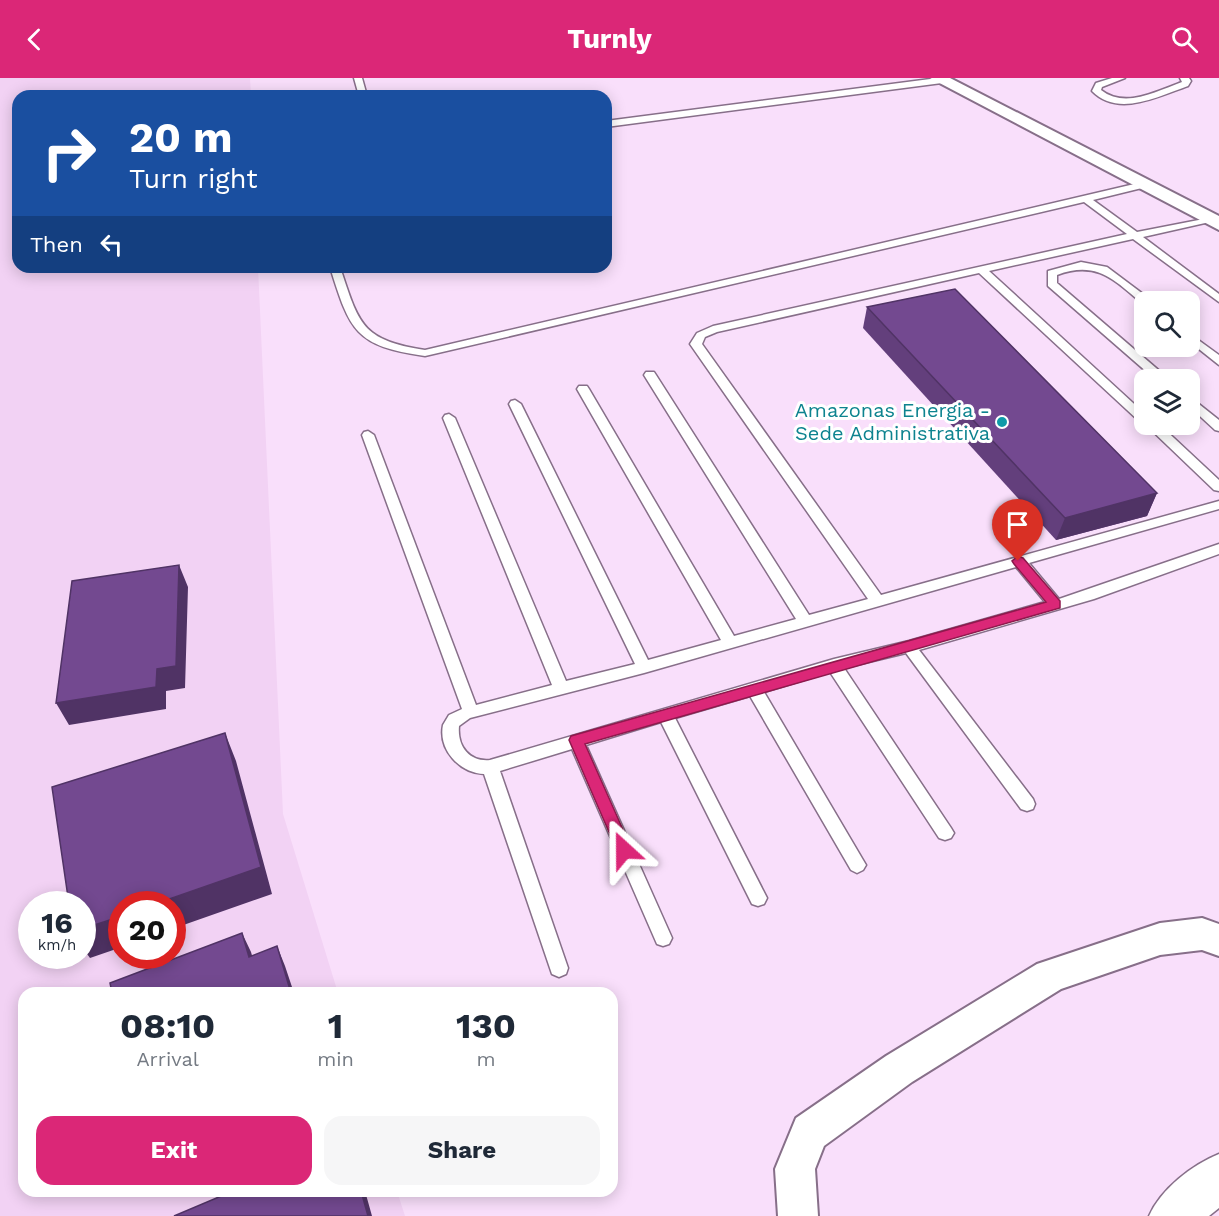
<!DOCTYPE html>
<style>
:root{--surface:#fff;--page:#f6f6f7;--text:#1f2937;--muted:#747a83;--accent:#db2777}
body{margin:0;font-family:"Work Sans",sans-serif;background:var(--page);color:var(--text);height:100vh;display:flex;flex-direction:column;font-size:22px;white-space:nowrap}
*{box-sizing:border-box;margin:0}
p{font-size:20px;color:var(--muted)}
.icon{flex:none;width:33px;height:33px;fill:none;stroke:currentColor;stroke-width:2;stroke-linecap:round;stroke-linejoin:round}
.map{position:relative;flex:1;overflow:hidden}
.sheet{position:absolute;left:18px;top:909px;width:600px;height:210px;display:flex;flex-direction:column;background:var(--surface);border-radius:18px;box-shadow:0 3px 15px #0003}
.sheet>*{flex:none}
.banner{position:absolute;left:12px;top:12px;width:600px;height:183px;border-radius:18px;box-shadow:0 3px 15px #0003;background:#1a4fa0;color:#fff;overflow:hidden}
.tools{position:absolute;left:1134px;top:213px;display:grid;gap:12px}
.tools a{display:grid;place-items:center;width:66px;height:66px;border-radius:12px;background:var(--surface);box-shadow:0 3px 15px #0003;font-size:30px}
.speed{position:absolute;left:18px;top:813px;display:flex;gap:12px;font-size:30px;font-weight:700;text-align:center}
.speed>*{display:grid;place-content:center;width:78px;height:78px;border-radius:50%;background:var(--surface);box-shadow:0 3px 15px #0003;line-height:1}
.speed small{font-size:15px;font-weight:400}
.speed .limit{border:9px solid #d22;background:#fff;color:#111}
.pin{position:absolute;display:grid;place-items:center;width:51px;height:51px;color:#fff;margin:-62px -26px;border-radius:50% 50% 50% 0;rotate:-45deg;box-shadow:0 0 6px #0007}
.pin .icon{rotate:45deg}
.me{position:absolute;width:66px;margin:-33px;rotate:336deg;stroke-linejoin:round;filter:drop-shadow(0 0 4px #0008)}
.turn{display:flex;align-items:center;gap:21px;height:126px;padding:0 18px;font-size:27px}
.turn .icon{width:78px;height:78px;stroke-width:2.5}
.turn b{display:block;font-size:42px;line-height:51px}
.then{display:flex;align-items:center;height:57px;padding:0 18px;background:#0003;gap:12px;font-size:22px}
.eta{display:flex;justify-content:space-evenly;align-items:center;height:102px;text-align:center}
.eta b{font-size:36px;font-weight:700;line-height:42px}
.action{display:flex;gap:12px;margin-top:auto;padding:12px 18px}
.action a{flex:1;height:69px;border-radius:18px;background:var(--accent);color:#fff;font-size:24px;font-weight:700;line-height:69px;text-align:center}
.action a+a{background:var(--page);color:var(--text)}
header{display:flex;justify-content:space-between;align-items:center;height:78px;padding:0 18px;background:var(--accent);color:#fff;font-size:27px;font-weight:700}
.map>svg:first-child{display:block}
</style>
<header><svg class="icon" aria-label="back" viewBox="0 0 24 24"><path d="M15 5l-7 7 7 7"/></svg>Turnly<svg class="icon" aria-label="search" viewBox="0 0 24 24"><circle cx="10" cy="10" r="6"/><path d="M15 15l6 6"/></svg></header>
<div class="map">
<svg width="1219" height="1138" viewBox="0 0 1219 1138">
<rect width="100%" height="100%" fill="#f9dffb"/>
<path fill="#f2d2f4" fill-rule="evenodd" d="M0,0H250L251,18H18V189H258L283,736L338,915H24V1113H397L405,1138H0ZM32,826H82V878H32ZM122,826H172V878H122Z"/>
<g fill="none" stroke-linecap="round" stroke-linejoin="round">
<defs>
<path id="lane" d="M354,0H362L367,18H359Z
M938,0L946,2L942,5L606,49V43Z
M1112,0H1125L1102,9L1101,12C1125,31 1157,13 1182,4L1180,0H1189L1191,3L1188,8C1159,18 1118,40 1092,13L1096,5Z
M1143,104L1146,105V109L1093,122L1137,154L1214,139V143L1143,159L1219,216V224L1133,161L989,193L1144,335V345L1140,344L979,195L717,254L705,259L702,266L881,517L1219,423V431L1029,485L1059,521L1219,466V476L1094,521L919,572L1033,721L1035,726L1033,731L1027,733L1021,731L906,575L844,590L951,750L954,755L951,760L945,762L939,760L830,594L764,614L863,782L866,787L863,792L857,795L851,792L750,618L675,640L767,820L764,826L758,828L752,826L661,644L586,667L672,860L669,866L663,868L657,866L572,671L500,693L568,890L566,896L559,899L552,896L484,696C460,695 438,672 443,647L449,637L462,631L362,357L364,354L368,353L374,357L476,627L552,607L443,340L445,337L449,336L455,340L566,603L635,586L509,326L511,323L515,322L521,326L648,582L721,562L577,311L579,308H587L589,311L734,558L796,541L644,297L646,294H654L656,297L809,537L868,521L690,266L697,255L713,248L1127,156L1084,124L425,278C355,268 350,253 330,189H340C359,246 361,262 425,272ZM1016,489L1045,524L909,563L834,581L490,682C470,684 457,669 459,648L470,640L644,595Z
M1081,184L1107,189L1151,222L1152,224H1144L1143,226C1114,202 1097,182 1057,197V205L1170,302H1156L1048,208V193Z
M1190,256L1219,277V287L1190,264Z
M1190,319L1219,342V353L1215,352L1190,329Z
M1145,346H1159L1219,402V413L1214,412Z"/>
<path id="street" d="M930,0H950L1219,138V152Z
M1202,840L1219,846V878L1202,872L1160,877L1061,911L912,1004L824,1068L815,1091L818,1138H778L775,1091L796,1040L886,978L1037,886L1160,845Z"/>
<path id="secondary" d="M1219,1076V1130L1209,1138H1149C1161,1111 1192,1087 1219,1076Z"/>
</defs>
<use href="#lane" stroke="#876f89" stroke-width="3"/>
<use href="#street" stroke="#876f89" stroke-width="4"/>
<use href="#secondary" stroke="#876f89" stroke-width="3"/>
<use href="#lane" fill="#fff" fill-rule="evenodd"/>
<use href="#street" fill="#fff" fill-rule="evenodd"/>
<use href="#secondary" fill="#fff" fill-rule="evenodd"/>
</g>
<path fill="#633f7c" d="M867,229L1157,415L1147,438L1056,462L863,250Z"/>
<path fill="#503365" d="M1157,415L1147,438L1056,462L1065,440Z
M179,487L188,509L185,610L166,613V631L69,647L56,625L157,591Z
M225,655L236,683L272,816L172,851V826H155Z
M122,838V869L90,880L82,869V851Z
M242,855L251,874L258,898L249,879Z
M277,868L285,888L294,915H291Z
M361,1113H365L372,1138H368Z"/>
<path fill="#734990" stroke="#503365" stroke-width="1.5" d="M955,211L1157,415L1065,440L867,229Z
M179,487L176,588L157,591L156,609L56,625L72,503Z
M225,655L261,789L155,826H122V838L82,851V826H69L52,709Z
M242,855L249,879L277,868L291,915H112L110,905Z
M233,1113H361L368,1138H174Z"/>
<path fill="#db2777" stroke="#8e194d" stroke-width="1.5" d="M1018,478L1023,480L1060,523V530L585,666L632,772L630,777H619L569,662L571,658L1046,524L1014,486L1012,483Z"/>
<circle fill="#0f9aa8" stroke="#fff" stroke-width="2" cx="1002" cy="344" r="6"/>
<g text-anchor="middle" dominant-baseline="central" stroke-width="6" stroke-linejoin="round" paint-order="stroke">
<g font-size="20" fill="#0d838f" stroke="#fff" text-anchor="end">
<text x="990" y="332">Amazonas Energia -<tspan x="990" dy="23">Sede Administrativa</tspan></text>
</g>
</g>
</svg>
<div class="tools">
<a><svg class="icon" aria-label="search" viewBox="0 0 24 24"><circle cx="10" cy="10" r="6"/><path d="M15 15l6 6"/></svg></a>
<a><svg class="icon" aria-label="layers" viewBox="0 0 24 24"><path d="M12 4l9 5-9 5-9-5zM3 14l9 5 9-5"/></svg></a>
</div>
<div class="speed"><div>16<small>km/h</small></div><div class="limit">20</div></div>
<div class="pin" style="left:1018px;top:483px;background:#d93025"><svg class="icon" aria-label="arrive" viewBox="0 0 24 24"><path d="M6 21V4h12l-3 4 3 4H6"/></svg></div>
<svg class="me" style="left:624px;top:772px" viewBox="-20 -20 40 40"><path d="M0-17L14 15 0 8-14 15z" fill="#db2777" stroke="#fff" stroke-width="4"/></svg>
<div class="banner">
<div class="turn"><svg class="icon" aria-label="right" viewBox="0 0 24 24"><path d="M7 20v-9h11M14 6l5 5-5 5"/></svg><div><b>20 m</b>Turn right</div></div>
<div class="then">Then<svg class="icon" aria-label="left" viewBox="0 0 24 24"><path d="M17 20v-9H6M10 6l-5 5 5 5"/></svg></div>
</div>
<section class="sheet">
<div class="eta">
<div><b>08:10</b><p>Arrival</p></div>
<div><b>1</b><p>min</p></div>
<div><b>130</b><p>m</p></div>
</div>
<div class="action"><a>Exit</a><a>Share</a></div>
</section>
</div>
